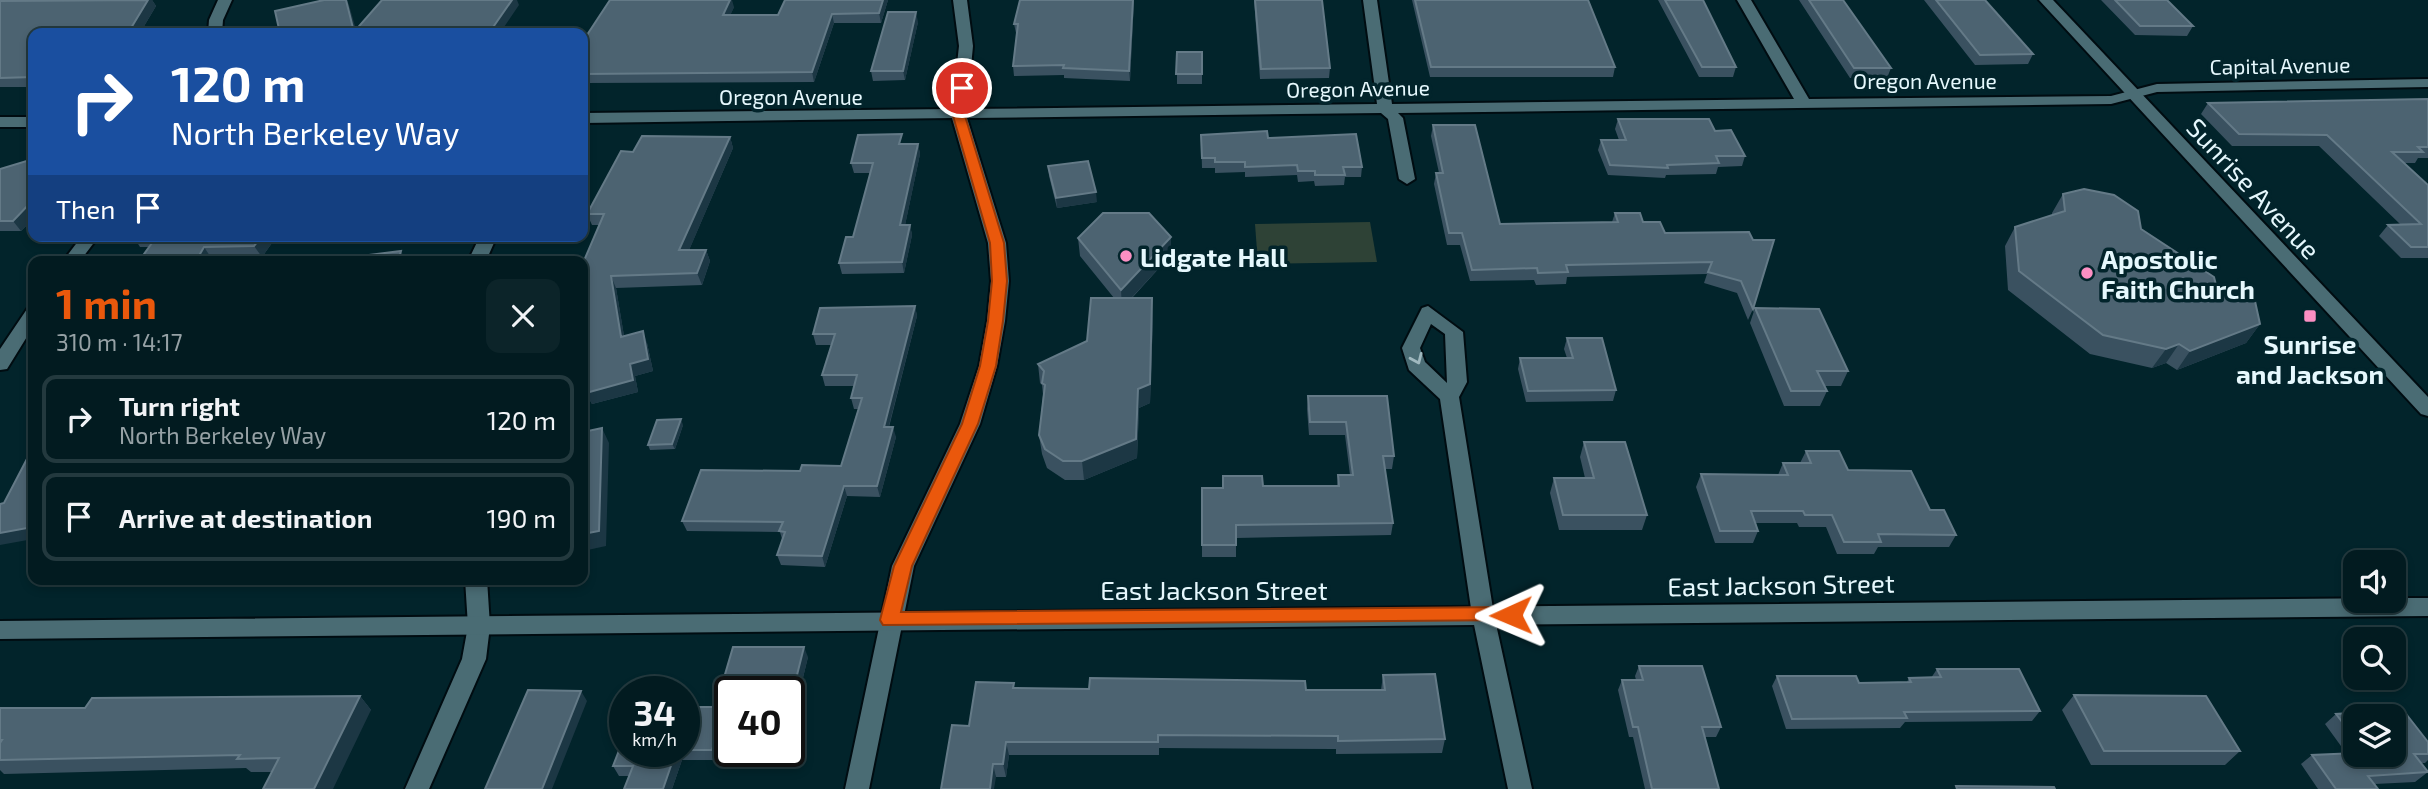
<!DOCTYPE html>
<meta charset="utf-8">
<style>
:root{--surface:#021b20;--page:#0c2429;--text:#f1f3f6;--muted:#96a1a5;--line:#23393e;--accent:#ea580c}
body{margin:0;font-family:"Exo 2",sans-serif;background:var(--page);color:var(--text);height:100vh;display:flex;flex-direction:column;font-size:26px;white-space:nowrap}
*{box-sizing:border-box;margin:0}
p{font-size:23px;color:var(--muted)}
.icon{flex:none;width:38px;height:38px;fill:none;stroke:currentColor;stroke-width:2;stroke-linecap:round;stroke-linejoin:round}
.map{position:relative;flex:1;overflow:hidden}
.side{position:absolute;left:28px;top:256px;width:560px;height:329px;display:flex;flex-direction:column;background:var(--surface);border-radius:14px;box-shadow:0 4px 10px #0003,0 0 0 2px var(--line)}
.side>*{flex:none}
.banner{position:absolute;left:28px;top:28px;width:560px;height:214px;border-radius:14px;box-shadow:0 4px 10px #0003,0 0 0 2px var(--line);background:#1a4fa0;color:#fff;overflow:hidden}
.buttons{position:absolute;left:2343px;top:550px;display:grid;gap:14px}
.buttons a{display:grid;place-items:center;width:63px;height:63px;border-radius:14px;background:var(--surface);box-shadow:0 4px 10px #0003,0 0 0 2px var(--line);font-size:35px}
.speed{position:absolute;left:609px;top:676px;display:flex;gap:14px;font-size:35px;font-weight:700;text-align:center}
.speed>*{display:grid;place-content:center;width:91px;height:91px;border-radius:50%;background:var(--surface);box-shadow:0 4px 10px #0003,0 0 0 2px var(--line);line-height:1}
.speed small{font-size:18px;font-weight:400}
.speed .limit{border:4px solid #111;border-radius:10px;background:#fff;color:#111}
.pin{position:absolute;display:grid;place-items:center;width:60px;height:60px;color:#fff;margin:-30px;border:4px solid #fff;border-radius:50%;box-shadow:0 2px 7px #0007}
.me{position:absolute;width:77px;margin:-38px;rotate:269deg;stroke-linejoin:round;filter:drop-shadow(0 0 5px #0008)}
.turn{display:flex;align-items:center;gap:24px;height:147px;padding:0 28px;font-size:32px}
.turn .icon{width:91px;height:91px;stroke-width:2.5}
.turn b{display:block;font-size:49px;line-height:60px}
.then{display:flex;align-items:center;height:66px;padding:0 28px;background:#0003;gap:14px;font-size:26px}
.round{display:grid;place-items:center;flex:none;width:74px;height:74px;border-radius:14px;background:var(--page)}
.head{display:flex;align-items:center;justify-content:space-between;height:119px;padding:0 28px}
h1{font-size:42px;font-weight:700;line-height:52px;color:var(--accent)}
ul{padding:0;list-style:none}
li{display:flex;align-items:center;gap:21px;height:88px;margin:0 14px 10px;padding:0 14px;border:4px solid var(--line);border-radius:14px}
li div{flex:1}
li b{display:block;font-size:26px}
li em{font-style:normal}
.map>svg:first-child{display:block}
</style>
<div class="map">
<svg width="2428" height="789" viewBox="0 0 2428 789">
<rect width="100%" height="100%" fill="#02242b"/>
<path fill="#2e4236" d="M1370,222L1377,262L1258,264L1255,224Z"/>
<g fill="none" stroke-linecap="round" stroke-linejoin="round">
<defs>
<path id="minor" d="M218,0H232L223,20L222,33H208L209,20Z
M953,0H967L973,46L967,109L1377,104L1363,0H1377L1392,104L1794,99L1737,0H1751L1809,99L2111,96L2157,84L2428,79V87L2157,92L2111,104L1398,113L1403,118L1415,179L1407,184L1399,179L1388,119L1381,113L967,118L1006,243L1009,281L1005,321L997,366L980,424L914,566L869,789H845L892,566L960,424L979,366L987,321L991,281L988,243L952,118L583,123V113L952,109L959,46Z
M0,117H33V127H0Z
M82,236H99L80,261H63Z
M480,236H497L486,261H468Z
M1428,306L1463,332L1467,382L1459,397L1494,615L1532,789H1508L1472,615L1440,399L1409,370L1402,348L1422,308ZM1431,324L1445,334L1447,383L1425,362L1420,348Z
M33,307V327L7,369L0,370V349L27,309Z
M465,579H487L490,626L486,659L429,789H405L462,659L468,626Z"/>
<path id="tertiary" d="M2039,0H2053L2428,397V416L2421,414Z
M2394,598H2428V616L0,639V621Z"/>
</defs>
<use href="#minor" stroke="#000c11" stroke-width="4"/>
<use href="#tertiary" stroke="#000c11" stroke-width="4"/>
<use href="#minor" fill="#4a6c74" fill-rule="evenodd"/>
<use href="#tertiary" fill="#4a6c74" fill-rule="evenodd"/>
</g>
<path fill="#3a5160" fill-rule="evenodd" d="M152,0L156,6L140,33H33V87H0V1Z
M785,0H888L881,23H834L814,82L583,83V41L734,7L730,15H778Z
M1134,0L1130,81L1064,78V75L1014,76L1013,66L1017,33H1016L1014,24Z
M1254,0H1322L1330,68L1329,78L1260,79Z
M1412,0H1588L1615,67L1613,77H1430Z
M1658,0H1703L1736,67L1733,77H1699Z
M1799,0H1843L1891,68L1887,78H1850Z
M1924,0H1985L2033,54L2028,64L1975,65Z
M2101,0H2167L2193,26L2187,36L2135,35Z
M918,22L905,80L873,81L871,71Z
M1177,52H1202V84H1177Z
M2428,99V158H2418L2415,163H2404L2428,185V258H2401L2379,236L2388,225L2400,224L2319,146H2232L2201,114L2208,103Z
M1618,119L1715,131L1745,156L1742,166L1718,167L1716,174L1666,175L1665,178L1608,175L1598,150L1601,140H1619L1615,129Z
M1433,125L1500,224L1612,222L1615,213L1643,222L1665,233L1749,232L1753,309L1748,320L1737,293L1704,283L1707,274L1567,277L1566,284L1536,285L1534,280L1470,281L1460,245H1447L1434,184L1436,173H1439L1431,136Z
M1201,135L1268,138L1362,167L1361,177H1345L1344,185L1315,186L1314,181L1298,182L1297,175L1245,177V172L1215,173V168H1202Z
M730,137L733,148L689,250H706L710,261L702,285L616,288L624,336L647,343L653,371L635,376L638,392L592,404L586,393V335L583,263L599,225H592L587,214L633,152Z
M904,144H918L920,154L905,225H910L912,235L904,273L842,274L839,263L853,237L870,173H854L851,163Z
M33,159V219L21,231H0V169Z
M1048,166L1097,202L1057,208L1049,176Z
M2063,194L2141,229L2216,285L2260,324L2246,343L2177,370L2166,363L2152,368L2090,354L2008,290L2005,246L2015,227L2052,215V213Z
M133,236H277L262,257L212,259L149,247H140Z
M353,236H393L390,240H355Z
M1171,237V255L1132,298L1153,317L1150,403L1139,408L1137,458L1084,480H1065L1047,468L1042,454L1039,435L1043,395L1042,385L1040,383L1038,364L1087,341L1114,298L1080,256L1078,238Z
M915,306L917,316L889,427L896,437L880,497L847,496L825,567L781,565L777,555L782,539L780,532L687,531L682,521L800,471L841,466L858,409H854L851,398L854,386H825L822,375L831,345H816L813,334Z
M1755,308L1848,371L1841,386H1824L1827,391L1820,406H1784L1750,323Z
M1567,338L1616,390L1613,401L1526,402L1518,369L1520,358H1567L1564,349Z
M1308,396L1394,456L1392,469H1385L1393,523L1391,535L1236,538V557H1202V488L1337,486L1338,475H1350L1345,435H1309L1307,409Z
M683,425L675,449L650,450L648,445Z
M1584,442L1647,515L1642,530H1559L1550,493L1554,478H1585L1580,457Z
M1806,451L1930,510L1956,535L1949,547H1878L1874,554H1837L1826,527H1799L1797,523H1756L1758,531L1753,543H1715L1696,487L1701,474L1778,475L1783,463H1800Z
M808,657L798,698H789V691H730V698H726L721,688Z
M1639,666L1721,727L1716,737H1704L1719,789H1645L1633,737H1629L1618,690L1622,680H1636L1635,676Z
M1937,669L2040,711L2032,721L1905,722L1900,728L1786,729L1772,686L1777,676L1859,683L1907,682L1909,678H1931Z
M1383,675L1445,739L1442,753L1336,754V749L1159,748V755H1009L1006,777H996L969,726L1015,689L1381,690Z
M2074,695L2240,751L2225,765H2091L2062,710Z
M360,696L371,710L272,772H251L246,768L4,774L0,770V708H85Z
M684,707L729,717L717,760H682L672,789H624L629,776H619L613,766L625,751H684Z
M2403,710L2428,742V760L2425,763H2421L2428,772L2415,782L2375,784L2378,789H2318L2301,764L2312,755L2346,753L2325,724L2336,714ZM2356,716H2394V754H2356Z"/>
<path fill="#1c3744" d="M148,0H152L156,6L140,33H128Z
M346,0H347L349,5L357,33H355Z
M512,0H517L519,5L500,33H489Z
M730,0H732L734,7L726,25L723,15Z
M883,0H888L881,23L879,13Z
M1133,0H1134L1130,81L1129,71Z
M916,12L918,22L905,80L903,71Z
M832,14L834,23L814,82L812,72Z
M730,137L733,148L684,262L679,250Z
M918,144L920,154L903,235L900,225Z
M1096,192L1097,202L1057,208L1056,198Z
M33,200V219L21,231L13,221Z
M910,225L912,235L904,273L902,262Z
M262,236H277L262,257L254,246Z
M1171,237V255L1122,308L1121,290Z
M204,247L212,259L211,261H196Z
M706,250L710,261L702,285L697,273Z
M401,251L406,261H398Z
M611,276L616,288L626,348L621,337Z
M1152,298L1153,317L1150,403L1139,408L1137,458L1084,480L1082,461Z
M915,306L917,316L886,437L884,427Z
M2260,324L2246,343L2177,370L2190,351Z
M643,331L647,343L653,371L635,376L638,392L592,404L586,393L630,364Z
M2179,344L2166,363L2152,368L2166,349Z
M681,419L683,425L675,449L672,444Z
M893,427L896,437L880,497L877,486Z
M602,428L609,443L606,546L583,551V534Z
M844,486L847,496L825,567L822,556Z
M33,527V539L0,545V533Z
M804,647L808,657L798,698L794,687Z
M581,691L587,701L552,789H542Z
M360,696L371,710L333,789H314Z
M725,707L729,717L717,760L712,750Z
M1006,742L1009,755L1006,777L1003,764Z
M676,751L682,760L672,789H663Z
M993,764L996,777L994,789H990Z"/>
<path fill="#4c6371" stroke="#647a87" stroke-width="2" d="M148,0L128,33H33V77L0,78V1Z
M324,0H346L354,32L382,0H512L489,33H277L279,29L275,11Z
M610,0H730L723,15H778L785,0H883L879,13L832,14L812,72L583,74V41Z
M1020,0H1133L1129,71L1063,68L1064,65L1013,66L1018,24H1014Z
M1255,0H1322L1330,68L1261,69Z
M1415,0H1588L1615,67H1431Z
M1665,0H1703L1736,67H1702Z
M1809,0H1843L1891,68H1854Z
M1936,0H1985L2033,54L1980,55Z
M2115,0H2167L2193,26H2140Z
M888,12H916L903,71H871Z
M1177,52H1202V74H1176Z
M2428,99V147H2418L2423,152H2392L2428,185V247H2411L2388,225L2421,224L2327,135L2239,134L2208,103Z
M1618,119H1709L1715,131L1731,130L1745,156H1716L1719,163L1667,165L1668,168L1610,165L1601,140H1626Z
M1433,125H1475L1500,224L1618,222L1615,213H1640L1643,222H1660L1665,233L1749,232L1753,240H1774L1753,309L1741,281L1708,272L1712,262L1566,265L1568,272L1538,273L1537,268L1472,270L1462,233H1449L1436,173H1443Z
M1267,131L1268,138L1356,134L1362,167H1343L1345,175H1315V171H1298L1297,165L1245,167V162H1215V158H1202L1201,135Z
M902,134L899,144H918L900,225H910L902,262L839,263L846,237H853L873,163H851L858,135Z
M642,136L730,137L679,250H706L697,273L611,276L621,337L643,331L648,359L630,364L633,380L586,393L583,368V335H586L583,312V263L604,214H587L621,151L633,152Z
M33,159V200L13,221H0V169Z
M1088,161L1096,192L1056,198L1048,166Z
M2084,189L2114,195L2138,211L2141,229L2214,277L2216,285L2253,292L2260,324L2190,351L2179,344L2166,349L2103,335L2019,271L2015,227L2065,211L2063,194Z
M1103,213H1149L1171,237L1121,290L1078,238Z
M157,236H262L254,246L204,247L196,261H139Z
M401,251L398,261H352L353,257Z
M1091,298H1152L1150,384L1138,389L1136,439L1082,461H1063L1045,449L1039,435L1045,385L1042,383L1044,371L1038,364L1087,341Z
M915,306L884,427H893L877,486H844L822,556L777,555L785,532L779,531L783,522L682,521L701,470L800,471L802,465L841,466L862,398H851L857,375H822L835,334H813L820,308Z
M1755,308L1819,309L1848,371H1817L1827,391H1791Z
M1567,338H1602L1616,390L1528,391L1520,358H1573Z
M1308,396H1387L1394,456H1383L1393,523L1236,525V545H1202V488H1223V476H1262L1263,486H1339L1338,475H1353L1346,422H1310Z
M681,419L672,444L648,445L657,420Z
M602,428L599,531L583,534V432Z
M1584,442H1625L1647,515H1563L1554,478H1594Z
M1806,451H1839L1848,470L1911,471L1930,510H1944L1956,535L1878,534L1881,542H1844L1832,515H1805L1803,511H1751L1758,531H1720L1701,474L1788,475L1783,463H1811Z
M33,456V527L0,533V504L4,503L28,457Z
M733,647H804L794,687L721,688Z
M1639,666H1702L1721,727H1702L1719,789H1652L1638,727H1633L1622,680H1643Z
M1937,669H2019L2040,711L1904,712L1907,718L1792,719L1777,676H1856L1859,683L1911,682L1909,678L1941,677Z
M1435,674L1445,739L1338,741V736L1158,735V742H1006L1003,764H993L990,789H941L952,725L969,726L976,682L1014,683L1013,688L1089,689L1090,678L1305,681L1306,690H1385L1383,675Z
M528,690L581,691L542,789H485Z
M2074,695L2206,696L2240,751H2104Z
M360,696L314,789H263L279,758L237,759L240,755L0,760V743L2,740H0V708H85L92,698Z
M684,707H725L712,750H684Z
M2403,710L2428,742V754H2414L2428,772L2368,776L2378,789H2336L2312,755L2356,753V754H2394V716H2356V740L2336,714Z
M625,735V751H676L663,789H624L633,766H613Z
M1956,786L2054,787L2055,789H1957Z"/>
<defs><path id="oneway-chevron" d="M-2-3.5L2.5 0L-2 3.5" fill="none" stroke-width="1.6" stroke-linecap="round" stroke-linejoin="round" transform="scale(1.75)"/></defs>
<use stroke="#a0b9bf" href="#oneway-chevron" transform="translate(1417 359) rotate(66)"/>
<path fill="#ea580c" stroke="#983908" stroke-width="2" d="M962,84L968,88L965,116L1004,243L1007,281L1003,321L996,366L978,424L912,566L901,612L1511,607L1517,609L1520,615L1517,620L883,625L880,620L894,566L962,424L980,366L988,321L992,281L990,243L953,116L956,88Z"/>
<g fill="#fc8fc3" stroke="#02242b" stroke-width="2.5">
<circle cx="1126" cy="256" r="7"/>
<circle cx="2087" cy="273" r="7"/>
<rect x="2303" y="309" width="14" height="14" rx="3.5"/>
</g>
<g text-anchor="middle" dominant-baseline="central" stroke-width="7" stroke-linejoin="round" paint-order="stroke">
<g font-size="21" fill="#e6f8fd" stroke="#02242b">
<text transform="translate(2280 65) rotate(-1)">Capital Avenue</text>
<text x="1925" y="80">Oregon Avenue</text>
<text transform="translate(1358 88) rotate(-1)">Oregon Avenue</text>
<text x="791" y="96">Oregon Avenue</text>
</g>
<g font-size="26" fill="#e6f8fd" stroke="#02242b">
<text transform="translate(2254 188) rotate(47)">Sunrise Avenue</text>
<text transform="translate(1781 584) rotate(-1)">East Jackson Street</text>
<text x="1214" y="589">East Jackson Street</text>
</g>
<g font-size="26" font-weight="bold" fill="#e6f8fd" stroke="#02242b" text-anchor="start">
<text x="1140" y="256">Lidgate Hall</text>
<text x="2101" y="258">Apostolic<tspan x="2101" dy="30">Faith Church</tspan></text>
<text x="2310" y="343" text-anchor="middle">Sunrise<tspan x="2310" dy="30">and Jackson</tspan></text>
</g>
</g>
</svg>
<div class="buttons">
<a><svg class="icon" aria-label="sound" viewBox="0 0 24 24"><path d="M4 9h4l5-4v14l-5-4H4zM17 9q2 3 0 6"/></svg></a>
<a><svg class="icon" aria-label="search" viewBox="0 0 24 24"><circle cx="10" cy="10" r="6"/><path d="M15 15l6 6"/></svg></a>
<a><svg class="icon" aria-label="layers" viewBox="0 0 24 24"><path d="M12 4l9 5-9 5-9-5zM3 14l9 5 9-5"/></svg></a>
</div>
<div class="speed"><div>34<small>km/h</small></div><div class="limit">40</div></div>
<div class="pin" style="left:962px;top:88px;background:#d93025"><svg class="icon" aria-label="arrive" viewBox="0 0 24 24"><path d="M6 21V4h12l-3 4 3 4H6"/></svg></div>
<svg class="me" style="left:1511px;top:615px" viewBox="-20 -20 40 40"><path d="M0-17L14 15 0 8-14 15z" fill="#ea580c" stroke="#fff" stroke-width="4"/></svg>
<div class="banner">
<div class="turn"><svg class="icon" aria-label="right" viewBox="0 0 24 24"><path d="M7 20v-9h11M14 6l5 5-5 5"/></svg><div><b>120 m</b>North Berkeley Way</div></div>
<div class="then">Then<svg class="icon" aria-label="arrive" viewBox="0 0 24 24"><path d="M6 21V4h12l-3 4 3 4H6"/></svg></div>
</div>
<section class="side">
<div class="head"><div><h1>1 min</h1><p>310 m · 14:17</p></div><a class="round"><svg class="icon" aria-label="close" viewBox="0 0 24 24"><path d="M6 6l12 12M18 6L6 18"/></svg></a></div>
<ul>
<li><svg class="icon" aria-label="right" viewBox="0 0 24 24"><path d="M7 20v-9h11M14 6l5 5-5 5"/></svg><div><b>Turn right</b><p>North Berkeley Way</p></div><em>120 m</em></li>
<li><svg class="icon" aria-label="arrive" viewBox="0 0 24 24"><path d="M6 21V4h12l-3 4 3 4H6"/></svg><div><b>Arrive at destination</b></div><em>190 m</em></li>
</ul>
</section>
</div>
